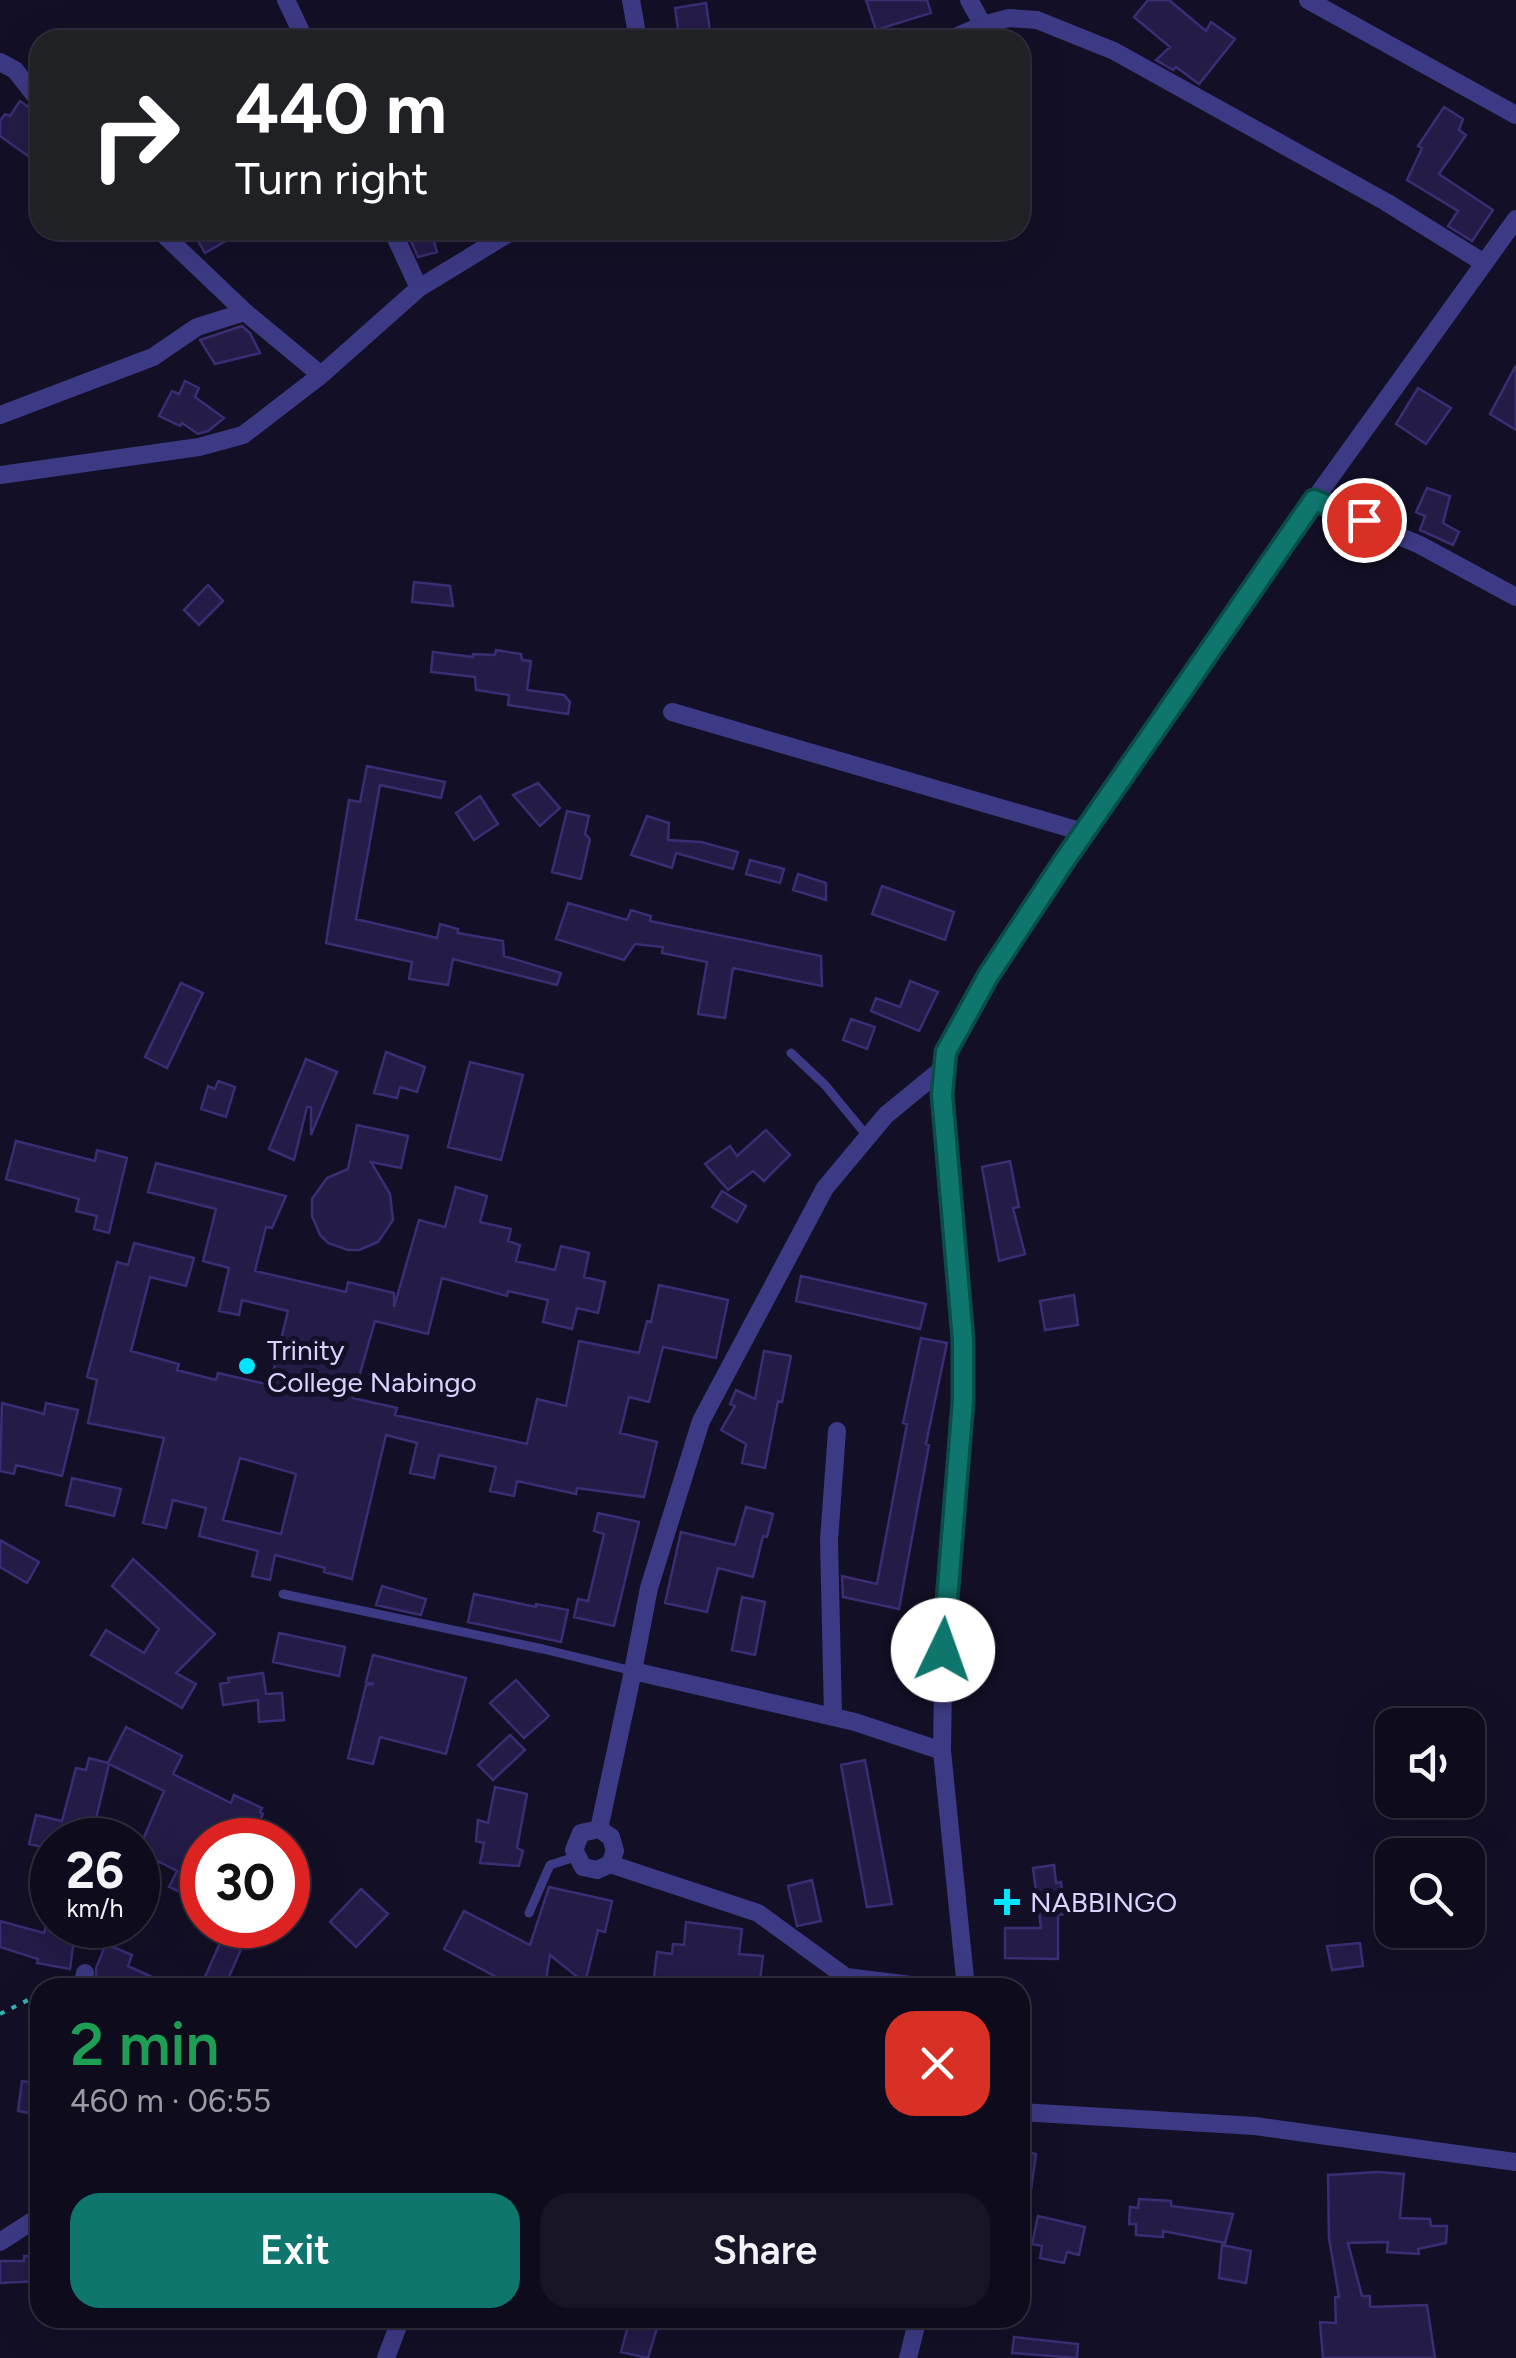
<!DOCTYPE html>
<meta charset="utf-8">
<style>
:root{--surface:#0e0b1c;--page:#171425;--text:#f1f3f6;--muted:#9b9ba3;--line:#2e2b3b;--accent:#0f766e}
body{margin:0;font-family:Figtree,sans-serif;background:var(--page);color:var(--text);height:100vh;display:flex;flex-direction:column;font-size:38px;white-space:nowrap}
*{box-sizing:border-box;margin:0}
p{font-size:32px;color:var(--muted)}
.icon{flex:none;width:55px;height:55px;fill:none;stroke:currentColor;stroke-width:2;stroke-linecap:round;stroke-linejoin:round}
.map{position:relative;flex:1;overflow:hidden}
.side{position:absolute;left:30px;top:1978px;width:1000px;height:350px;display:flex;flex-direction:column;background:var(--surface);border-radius:30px;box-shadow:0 10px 40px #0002,0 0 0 2px var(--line)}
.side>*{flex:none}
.top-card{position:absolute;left:30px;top:30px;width:1000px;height:210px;border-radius:30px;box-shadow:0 10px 40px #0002,0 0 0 2px var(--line);background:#202124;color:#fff;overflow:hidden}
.tools{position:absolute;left:1375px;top:1708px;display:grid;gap:20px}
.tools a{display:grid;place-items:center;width:110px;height:110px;border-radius:20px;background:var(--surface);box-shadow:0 10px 40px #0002,0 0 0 2px var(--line);font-size:50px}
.speed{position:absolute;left:30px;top:1818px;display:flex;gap:20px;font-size:50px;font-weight:700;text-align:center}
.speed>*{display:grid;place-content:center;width:130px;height:130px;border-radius:50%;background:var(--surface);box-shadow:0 10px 40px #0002,0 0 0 2px var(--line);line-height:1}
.speed small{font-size:25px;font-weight:400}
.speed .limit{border:15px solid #d22;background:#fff;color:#111}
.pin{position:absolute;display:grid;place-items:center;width:85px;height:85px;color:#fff;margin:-42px;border:5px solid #fff;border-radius:50%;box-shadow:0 2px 10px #0007}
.me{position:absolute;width:110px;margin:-55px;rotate:3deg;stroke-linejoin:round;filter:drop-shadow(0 0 8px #0008)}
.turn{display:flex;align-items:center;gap:35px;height:210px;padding:0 40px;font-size:45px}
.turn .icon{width:130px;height:130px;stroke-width:2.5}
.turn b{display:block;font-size:70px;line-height:85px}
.round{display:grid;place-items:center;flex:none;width:105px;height:105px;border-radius:30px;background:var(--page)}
.summary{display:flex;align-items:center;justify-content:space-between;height:170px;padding:0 40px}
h1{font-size:60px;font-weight:600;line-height:75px;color:#1e9e55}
.button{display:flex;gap:20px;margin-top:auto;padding:20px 40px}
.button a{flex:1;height:115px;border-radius:30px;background:var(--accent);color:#fff;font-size:40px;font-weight:600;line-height:115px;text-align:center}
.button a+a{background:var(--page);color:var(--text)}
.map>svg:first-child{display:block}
</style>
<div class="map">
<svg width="1516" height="2358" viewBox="0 0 1516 2358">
<rect width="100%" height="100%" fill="#130f26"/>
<path fill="#241b47" stroke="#3b2d73" stroke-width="2.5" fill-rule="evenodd" d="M866,0H927L931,13L876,30Z
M1148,0H1169L1206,31L1211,22L1235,39L1199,84L1176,67L1173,70L1156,60L1170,47L1134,17Z
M706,3L710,31L679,36L675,8Z
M20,101L40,115V138L28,156L0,136V121L5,114L10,116Z
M1444,107L1463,119L1459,130L1466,135L1439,174L1493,210L1472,241L1448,226L1458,211L1407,180L1422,148L1418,146Z
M192,230H245L205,253Z
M414,230H431L437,252L418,257L407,232Z
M242,326L250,333L260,353L215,364L200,340Z
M1516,365V430L1490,414Z
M185,381L199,388L195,397L224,418L208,431L198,434L182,423L180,426L159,416L172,391L179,394Z
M1418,388L1451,408L1426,444L1396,424Z
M1427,488L1450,496L1443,523L1459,532L1453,545L1420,530L1425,516L1416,512Z
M414,582L450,586L453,606L412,602Z
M208,585L223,601L199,625L184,610Z
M496,650L521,654L522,660L531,661L527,690L564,695L570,702L568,714L508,705L509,695L476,690L475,677L431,672L433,652L473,657V654L495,655Z
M367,766L445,782L441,798L380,785L356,919L437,938L440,924L458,929V933L503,941L504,956L561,973L557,985L453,959L448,985L409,979L412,962L326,943L349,800L360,802Z
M538,783L560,808L540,826L513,795Z
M480,796L498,824L474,840L456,813Z
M567,811L589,816L585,834L590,839L581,879L552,872Z
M647,816L669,823L668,840L701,842L738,852L733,869L676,853L672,868L631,855Z
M750,860L784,869L780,883L746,874Z
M798,874L826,883V900L793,890Z
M882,886L954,912L945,940L872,914Z
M568,903L627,920L631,910L651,916L650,921L821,956L822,986L733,968L725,1018L698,1014L707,962L662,953L663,947L635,944L624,960L556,939Z
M910,981L938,992L919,1031L871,1011L876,998L900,1007Z
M181,983L203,993L167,1068L145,1057Z
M851,1019L875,1027L867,1049L843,1040Z
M386,1052L425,1067L417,1092L400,1087L397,1098L374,1093Z
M306,1059L337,1072L311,1135V1107H307L294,1160L269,1149Z
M470,1062L523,1075L501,1160L448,1147Z
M218,1081L235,1087L226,1117L201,1109L208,1086L215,1089Z
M357,1125L408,1136L401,1168L371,1162L390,1194L393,1220L378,1242L359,1250H348L328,1243L320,1235L312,1216V1199L327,1178L348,1169Z
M766,1130L790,1155L764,1181L753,1171L728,1190L705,1164L730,1146L737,1156Z
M16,1141L95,1161L97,1150L127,1158L109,1233L94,1229L97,1216L76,1211L79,1199L6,1179Z
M1010,1161L1019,1207L1013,1208L1025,1254L999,1261L982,1167Z
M156,1163L286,1196L272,1228L266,1227L255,1271L346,1292L348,1282L394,1293V1307L419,1220L445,1227L456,1187L487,1196L480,1222L511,1229L508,1241L520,1245L516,1261L555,1270L561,1246L589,1253L584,1277L605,1282L598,1313L577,1308L572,1329L543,1322L548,1300L508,1291L507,1296L442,1278L428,1334L375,1321L353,1398L397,1408L395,1415L527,1444L537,1399L566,1406L579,1341L639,1353L647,1321L651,1322L659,1285L728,1300L716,1358L663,1347L649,1402L629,1397L620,1433L657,1442L644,1497L577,1488L576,1494L517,1481L514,1496L490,1491L496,1467L439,1455L434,1478L410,1473L417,1443L386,1435L352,1579L324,1572L325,1568L275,1555L270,1580L252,1576L258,1551L199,1536L206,1508L173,1500L166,1528L143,1523L164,1438L88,1423L97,1380L87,1377L117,1262L128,1265L134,1243L194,1258L186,1286L150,1277L131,1351L179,1364L177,1370L216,1380L218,1373L270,1385L288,1311L242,1300L239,1315L219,1311L229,1268L203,1261L216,1209L148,1192ZM240,1458L296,1474L281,1534L223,1520Z
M722,1191L746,1206L737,1222L712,1207Z
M801,1276L926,1304L920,1329L796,1301Z
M1074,1295L1078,1325L1045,1330L1040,1301Z
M921,1338L947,1343L926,1444L929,1445L899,1609L843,1597L842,1576L877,1584L907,1424L903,1423Z
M764,1351L791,1356L782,1402L778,1401L765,1468L742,1463L746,1444L721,1430L735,1406L730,1404L736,1390L755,1399Z
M2,1403L44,1414L46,1403L78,1410L62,1476L16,1465L14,1474L0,1471Z
M72,1478L121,1489L114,1516L66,1505Z
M746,1507L773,1514L767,1537L763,1536L753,1577L718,1568L707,1612L665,1603L681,1532L735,1545Z
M598,1513L639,1522L614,1626L574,1617L578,1599L588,1601L604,1534L594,1531Z
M0,1540L39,1562L27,1583L0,1567Z
M133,1559L215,1634L176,1673L196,1684L182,1708L91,1655L106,1630L144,1653L159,1629L112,1586Z
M382,1586L426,1599L421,1615L376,1605Z
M474,1594L536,1607V1604L568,1610L561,1642L468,1622Z
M742,1597L765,1602L755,1655L732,1650Z
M279,1633L345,1647L339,1676L273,1662Z
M373,1655L466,1678L446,1754L380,1737L373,1764L348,1758L366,1685L374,1684L366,1682Z
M263,1673L266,1694L282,1693L284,1720L259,1722L258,1700L223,1705L220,1684L229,1682L228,1678Z
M516,1680L549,1716L524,1738L490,1703Z
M126,1727L182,1756L173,1774L231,1803L234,1795L262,1808L260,1812L263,1814L251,1840H202V1902L169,1887L177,1871L138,1851L164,1791L109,1764L91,1840H52V1849L29,1844L36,1815L62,1821L76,1768L86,1770L89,1758L108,1763Z
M510,1735L525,1750L493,1780L478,1765Z
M865,1760L892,1904L867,1907L841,1765Z
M495,1787L527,1794L517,1848L523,1851L519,1866L480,1863L484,1843L476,1841L478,1820L488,1823Z
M1054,1865L1056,1883L1061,1882L1065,1914L1058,1915V1959L1005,1958V1928H1041L1033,1868Z
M812,1880L821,1921L797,1926L788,1886Z
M549,1887L612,1901L605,1932L598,1930L585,1983L550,1955L545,1986L506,1978L504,1981L444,1949L464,1911L530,1945Z
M361,1889L388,1914L356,1947L330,1922Z
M0,1921L44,1933L46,1925H76L70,1969L37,1963L38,1959L0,1947Z
M686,1922L742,1929L739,1954L763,1956L759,1988L653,1985L657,1952L672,1954L673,1944L684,1945Z
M228,1925L250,1929L224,1988H200Z
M1360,1943L1363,1966L1332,1970L1327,1946Z
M106,1944L132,1955L128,1966L176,1988H105L96,1984V1968Z
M22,2081L40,2084V2115L18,2111Z
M1020,2151L1036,2154L1029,2204L1020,2203Z
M1378,2172L1404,2174L1400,2218L1430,2219L1431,2226H1447L1446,2243L1418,2249L1419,2254L1387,2252L1388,2242L1348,2243L1362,2296H1370V2307L1427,2305L1435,2358H1323L1320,2322L1336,2323L1335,2297H1339L1329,2238L1328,2175Z
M1139,2199L1171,2201V2206L1233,2214L1225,2243L1163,2231V2237L1136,2235V2224H1129L1130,2207L1138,2208Z
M1038,2216L1085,2227L1079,2255L1067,2252L1064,2263L1040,2258L1042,2246L1032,2244Z
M1222,2245L1251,2251L1246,2283L1219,2278Z
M24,2256H40V2281L0,2283V2261H24Z
M630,2318H660L648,2358L621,2352Z
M1014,2337L1078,2344L1077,2358L1012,2353Z"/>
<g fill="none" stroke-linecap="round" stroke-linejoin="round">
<path stroke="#2fb8b0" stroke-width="4" stroke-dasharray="5 8" stroke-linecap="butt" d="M0,2014L40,1994"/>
<path stroke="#3d3a85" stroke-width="9" d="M791,1053L825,1085L868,1137
M283,1594L543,1649L633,1671
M529,1913L550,1865L575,1857"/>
<path stroke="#3d3a85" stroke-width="18" d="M286,0L305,40
M631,0L638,40
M969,0L983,25
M1308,0L1516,115
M948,40L983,25L1009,18L1037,20L1114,51L1386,202L1484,263
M0,62L15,70L40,102
M159,230L245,312L321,375
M392,230L419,288
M0,415L153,357L197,327L245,312
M0,475L199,447L243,435L321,375L419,288L514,230
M1314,500L1420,545L1516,597
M672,712L1083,832
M942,1069L886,1115L825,1188L701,1421L649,1588L633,1671L855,1722L942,1751
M833,1716L829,1540L837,1431
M599,1829L633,1671
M610,1864L615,1851L611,1837L599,1829L581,1833L574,1850L583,1867L597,1870L610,1864L758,1913L846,1977L935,1988
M82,1988L85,1973
M966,1988L942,1751L944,1617L963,1401V1340L942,1094L946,1053L960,1022L1040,895L1314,500L1516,219
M1020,2112L1255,2126L1516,2162
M0,2242L40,2216
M386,2358L401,2318
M908,2358L918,2318"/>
</g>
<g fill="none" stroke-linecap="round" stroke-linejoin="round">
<defs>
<path id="route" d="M943,1650L963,1401V1340L942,1094L946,1052L988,976L1062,864L1314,500L1364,520"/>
</defs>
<use href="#route" stroke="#0a4d48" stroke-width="25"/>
<use href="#route" stroke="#0f766e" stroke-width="18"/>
</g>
<g fill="#00e5ff" stroke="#130f26" stroke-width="4">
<circle cx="247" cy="1366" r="10"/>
<path d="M1002 1887h10v10h10v10h-10v10h-10v-10h-10v-10h10z"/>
</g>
<g text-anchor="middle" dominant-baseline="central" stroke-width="10" stroke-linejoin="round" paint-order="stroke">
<g font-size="28" fill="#d9d4ff" stroke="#130f26" text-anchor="start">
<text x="267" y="1350">Trinity<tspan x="267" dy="32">College Nabingo</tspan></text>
<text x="1030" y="1902">NABBINGO</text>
</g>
</g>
</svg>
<div class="tools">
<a><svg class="icon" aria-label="sound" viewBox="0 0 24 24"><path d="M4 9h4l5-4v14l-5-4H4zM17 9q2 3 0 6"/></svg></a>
<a><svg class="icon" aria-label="search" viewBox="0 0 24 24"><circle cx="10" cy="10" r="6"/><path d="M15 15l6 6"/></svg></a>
</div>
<div class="speed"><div>26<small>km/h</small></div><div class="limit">30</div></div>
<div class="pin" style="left:1364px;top:520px;background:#d93025"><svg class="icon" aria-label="arrive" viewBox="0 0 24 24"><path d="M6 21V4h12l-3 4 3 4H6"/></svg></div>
<svg class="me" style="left:943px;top:1650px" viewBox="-20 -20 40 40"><circle r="19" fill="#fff"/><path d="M0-13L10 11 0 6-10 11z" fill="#0f766e"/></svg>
<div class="top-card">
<div class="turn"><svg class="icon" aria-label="right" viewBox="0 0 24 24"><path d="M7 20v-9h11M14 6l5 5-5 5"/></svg><div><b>440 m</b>Turn right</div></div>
</div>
<section class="side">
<div class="summary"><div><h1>2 min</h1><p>460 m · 06:55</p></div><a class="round" style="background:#d93025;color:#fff"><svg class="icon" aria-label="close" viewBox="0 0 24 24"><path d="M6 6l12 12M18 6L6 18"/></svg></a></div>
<div class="button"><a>Exit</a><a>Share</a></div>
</section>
</div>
